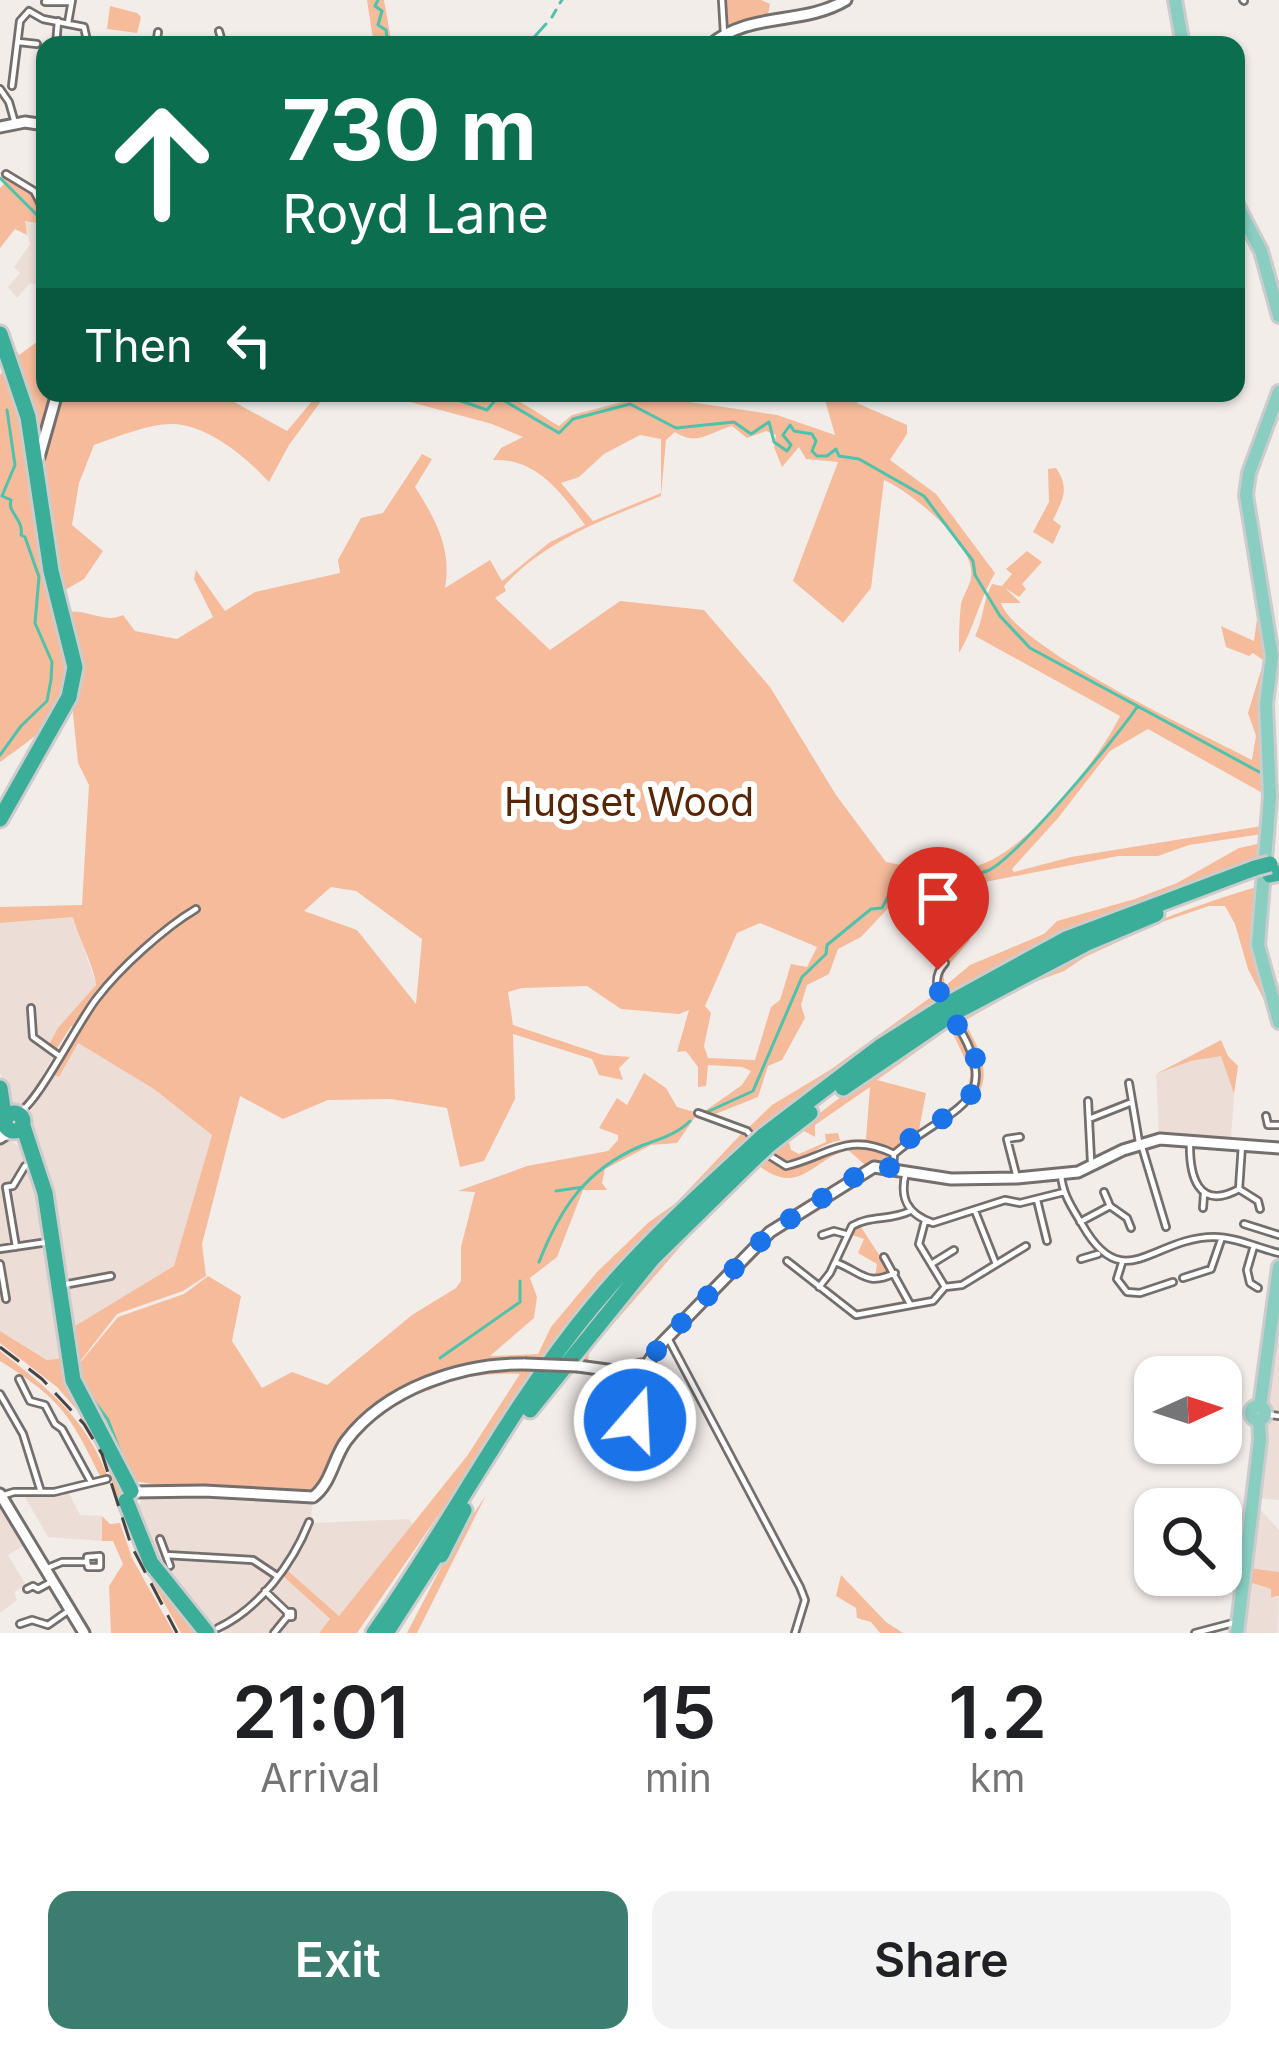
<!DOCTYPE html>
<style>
:root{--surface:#fff;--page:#f2f2f2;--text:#202124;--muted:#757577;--accent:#3b7d6f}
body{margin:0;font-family:Inter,sans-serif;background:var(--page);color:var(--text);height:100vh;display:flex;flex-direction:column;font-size:45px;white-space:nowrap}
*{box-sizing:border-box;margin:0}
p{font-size:39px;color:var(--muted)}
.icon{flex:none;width:66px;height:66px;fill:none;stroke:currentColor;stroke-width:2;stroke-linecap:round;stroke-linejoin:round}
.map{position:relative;height:1633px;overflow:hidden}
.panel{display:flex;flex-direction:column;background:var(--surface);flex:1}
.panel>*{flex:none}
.guide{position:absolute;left:36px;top:36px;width:1209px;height:366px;border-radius:24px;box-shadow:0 3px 9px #0004;background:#0b6e4f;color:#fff;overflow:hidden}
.needle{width:78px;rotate:87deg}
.controls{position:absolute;left:1134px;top:1356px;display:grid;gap:24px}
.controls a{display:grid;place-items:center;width:108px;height:108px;border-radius:24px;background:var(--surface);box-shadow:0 3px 9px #0004;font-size:60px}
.pin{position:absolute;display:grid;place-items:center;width:102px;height:102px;color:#fff;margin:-123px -51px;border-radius:50% 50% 50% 0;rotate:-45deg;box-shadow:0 0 12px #0007}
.pin .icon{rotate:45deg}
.me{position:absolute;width:132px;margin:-66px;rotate:19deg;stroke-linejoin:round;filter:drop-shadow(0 0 9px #0008)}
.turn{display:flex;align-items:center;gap:42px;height:252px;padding:0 48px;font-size:54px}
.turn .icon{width:156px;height:156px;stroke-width:2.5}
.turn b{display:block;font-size:84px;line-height:102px}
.then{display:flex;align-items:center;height:114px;padding:0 48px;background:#0003;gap:24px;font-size:45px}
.eta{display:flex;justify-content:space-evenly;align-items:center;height:204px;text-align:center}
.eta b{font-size:72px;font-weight:600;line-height:84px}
.action{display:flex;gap:24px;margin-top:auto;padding:24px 48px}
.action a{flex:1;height:138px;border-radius:24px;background:var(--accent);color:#fff;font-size:48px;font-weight:600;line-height:138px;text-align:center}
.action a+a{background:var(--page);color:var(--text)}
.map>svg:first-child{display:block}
</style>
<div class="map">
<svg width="1279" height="1633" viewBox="0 0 1279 1633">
<rect width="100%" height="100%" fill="#f3edea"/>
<path fill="#ecded7" d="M24,221L36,223L45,233V288L30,283L17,298L8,287L20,273L14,267L30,244Z
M73,916L96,984L41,1077L38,1090L24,1107L13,1108L0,1073V923Z
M71,1039L155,1089L212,1135L174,1267L70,1329L27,1118Z
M1221,1055L1234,1094L1231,1141L1159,1136L1156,1074L1191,1061Z
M9,1140L22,1148L39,1186L64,1358L48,1360L0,1331V1144Z
M1279,1296V1500L1257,1498Z
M68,1491L80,1515L102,1516V1541L48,1537L22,1492Z
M209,1495L312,1504L311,1523L409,1519L413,1525L338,1617L289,1572L284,1577L330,1620L319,1633H225L218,1624H208L151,1553L136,1511L143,1496Z
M0,1504L23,1546L8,1555L26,1585L14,1592L17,1600L0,1613Z
M1257,1506L1279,1530V1572L1250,1568Z
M1249,1582L1272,1589L1275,1598L1279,1596L1278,1633H1241Z"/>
<path fill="#f5bb9b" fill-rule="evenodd" d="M367,0H384L392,45H374Z
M725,0H761L770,4L768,15L726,29Z
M110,6L137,13L141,17L137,33L107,29Z
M0,172C29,186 45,199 45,233L36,223L25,221L27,235L15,229L0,248V188L4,184Z
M0,323L19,355L45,336V393H218L287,431L319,393H327L289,445L269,482C246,457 206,423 170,424C145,425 117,437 94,445L79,483L72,525L103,551L84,579L60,593L24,418L70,664C67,718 40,733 0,762V375L8,364L0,354Z
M377,393H443L466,402C497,378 531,410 559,426L572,415L622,402L619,395L606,393H629L777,415L835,435L823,393H862L857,403L907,425V434L890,460L936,494L995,573C979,600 975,626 959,653C959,637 959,620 961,604C963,595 970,586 971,577C977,544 909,491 884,480L871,588L843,623L793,581L838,462L806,459L799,447L782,467L774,447L776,435L766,431L747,438L732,426C709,432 698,447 675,432L666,440L661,496C606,519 545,540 504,586L506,591L495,598L550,650L620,601L704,610L770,687L836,795L886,862L906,866L961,855L976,866C1026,853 1098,761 1120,716L975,636C984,619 982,602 992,584L1002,586L1012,574L1006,569L1027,551L1042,562L1022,584L1026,589L1019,597L1005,588L1021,603H1001C1017,649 1203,734 1252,760L1256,736L1248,713L1262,667L1268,669L1266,795L1148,729L1110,751L1058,818L1012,869L1014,872L1071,857L1262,826V834L1189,845L1158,856H1118L985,882L969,941L943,972L945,986L970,965L1044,934L1057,921L1135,899L1177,883L1239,848L1262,843V860C1209,877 1156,893 1105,916C978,973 863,1049 754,1135L748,1128L772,1105L830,1070L931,997C931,961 949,966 961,940C970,924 972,902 977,884L895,901L861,937L838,949L829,974L807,985L801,1005L805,1018L782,1060L768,1066L758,1097L708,1117L702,1113L742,1085L751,1071L742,1067L708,1065L706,1086L698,1087V1067L686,1051L677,1052L689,1010L679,1014L621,1009L587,986L522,988L508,992L513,1025L603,1055L630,1057L619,1068L623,1080L599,1075L592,1059L513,1034L515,1099L484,1161L460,1167L447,1108L391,1099L328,1100L283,1119L240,1096L202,1244L206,1276L183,1291L117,1314L78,1364L70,1329L174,1266L212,1135L154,1089L78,1043L59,1077L53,1074L77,1026H71L57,1048L48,1046L58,1028L96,985C95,969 78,936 73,917L0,923V907L82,905L89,785L78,763L63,614C82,605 103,625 123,615L135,631L177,639L213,617L194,579L196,570L225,611L255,592L340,573L338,560L361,518L383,513L422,454L432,459L415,487C436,520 452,549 445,588L490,560L502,581L550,542L585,525C561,492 536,458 493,460L501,448L523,437L492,424ZM640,435L661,439V493L593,521L561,483L579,477L604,454ZM331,887L356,891L422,939L416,1004L357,930L304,911ZM760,923L817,947L807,967L791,964L780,1000L771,1007L755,1060L708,1058L704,1046L711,1013L705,1006L737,933Z
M1056,468C1070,489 1063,499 1053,520L1061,526L1053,544L1033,532L1049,502L1048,469Z
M1260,597L1269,664L1253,653L1249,656L1226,647L1221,626L1254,641Z
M1260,886L1257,914L1274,1019L1248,969L1235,924L1225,906H1209L1159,923L1085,957L1064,971L1029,984L964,1021C980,1050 999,1083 964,1109L971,1072L948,1023C1048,967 1149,918 1260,886Z
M942,1027L940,1035L877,1080L926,1093L919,1130L894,1152C879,1145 860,1140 844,1140C813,1142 805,1173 767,1154L860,1082ZM870,1087L866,1139L840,1140L838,1133L825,1134L826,1142L799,1154L791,1150L789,1142L804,1131L815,1137V1125Z
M1221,1040L1228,1056L1238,1066L1234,1094L1221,1056L1191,1061L1156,1074Z
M644,1073L666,1088L677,1107L698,1113L677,1143L651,1145L605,1169L602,1183L607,1190H583L557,1257L530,1278L537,1297L534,1318L490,1356L538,1354L551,1327L597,1272L649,1222L676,1203L743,1132L751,1138L544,1361H478L429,1378L370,1414L313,1495L170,1487L128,1480L116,1442L74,1370L118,1317L184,1294L208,1276L241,1296L232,1341L262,1388L292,1372L327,1385L412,1315L456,1288L461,1281V1247L475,1192L458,1191L527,1166L608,1151L618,1140V1135L599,1128L617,1098L627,1105Z
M833,1148L879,1150L892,1157L887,1162L865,1165L848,1150C812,1159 801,1197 759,1166L712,1210L589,1352L588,1363L570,1362L645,1274L757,1162L766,1156C790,1176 809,1160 833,1148Z
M859,1224L887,1267L888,1271L875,1277L877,1264L858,1253L864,1239L849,1234Z
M0,1331L47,1360L64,1358L122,1489L121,1496L138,1541L203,1633H181L138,1556L103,1455L77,1410L57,1387L0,1343Z
M0,1351C48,1388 87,1419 108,1478H101C69,1412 60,1399 0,1361Z
M540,1368L357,1633H319L330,1619L284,1577L288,1571L339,1616L467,1456L520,1374C489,1373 456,1376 428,1391L426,1387L473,1369Z
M486,1495L417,1633H407L450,1550Z
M102,1516L110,1524L120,1523L132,1558L174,1633H111L109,1586L123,1564L113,1541H102Z
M1250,1568L1279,1572V1596L1271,1597V1589L1249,1582Z
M841,1575L886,1622L903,1633H880L871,1622L857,1618L856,1608L836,1596Z"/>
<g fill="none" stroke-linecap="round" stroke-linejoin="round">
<path stroke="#4ec2ab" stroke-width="3" d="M378,0L375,6L382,11L378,25L386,30L388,45
M560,3L562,0
M552,17L556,10
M527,45L546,24
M0,178L45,223
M38,376L45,367
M438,393L487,410L498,397L559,433L573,419L630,404L676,428L734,422L751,434L769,422L774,442L787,451L791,445L783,435L790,425L794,431L812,434L816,441L812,451L817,456H827L836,449L839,456L859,459L924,496L973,561L975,575L1000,616L1030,648L1263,774
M0,755L21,726L47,701L51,680L52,662L35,623L39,577L25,537L21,535C24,519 7,513 11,500L2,496L15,465L7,410
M895,882C923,878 961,880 987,871C1014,861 1118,736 1137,707
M707,1112L753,1091L802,977L826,954L827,945L871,909L882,908L890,893
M556,1191L583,1187
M539,1262C560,1209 585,1170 641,1146C659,1139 676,1135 690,1121
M70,1303L73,1332
M440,1358L520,1302V1281
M88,1393L108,1420L125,1464"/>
<defs>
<path id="street" d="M722,0L724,33
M1243,0L1244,1
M45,2H71
M68,23L72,0
M219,31L223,45
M19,42L37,44
M56,45L58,21
M156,45L158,32
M240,45L256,44
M12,86L20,21L29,11L43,19L84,27L88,45
M0,89L9,102L15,123
M6,174L34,191L45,212
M943,1001C935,987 934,975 945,963
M31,1008L33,1037L58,1055
M1129,1083L1139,1142
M1088,1101L1091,1161
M698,1113L747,1131L756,1141
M17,1114C38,1104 77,1023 97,998C120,968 164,928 196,909
M1266,1116L1268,1125H1279
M1089,1119L1132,1102
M1190,1141C1189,1174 1197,1212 1239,1189L1242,1145
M1142,1147L1166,1227
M767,1154L786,1166C828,1156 847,1131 894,1154L893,1167
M894,1154C950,1106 1008,1106 955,1021
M906,1172C899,1198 907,1214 933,1223L1005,1200L1020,1203L1064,1192
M1061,1174C1062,1194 1073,1209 1083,1226C1124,1297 1153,1237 1214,1237C1235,1237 1258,1248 1279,1253
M1017,1178L1007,1139L1020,1137
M1239,1189L1258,1201L1260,1209
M1104,1192L1110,1206L1127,1218L1131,1228
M1037,1200L1047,1241
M1203,1208L1204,1194
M975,1211L996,1264
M925,1221L919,1244L945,1287L962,1285L1026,1246
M1080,1222L1110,1206
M1244,1224L1279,1235
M822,1235L834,1231L845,1234
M1254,1246L1247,1270L1250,1283L1258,1288
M16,1247L6,1187L13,1186L25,1166
M0,1249L48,1242
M884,1257L910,1304
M1081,1259L1098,1254
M787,1261L856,1315L933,1301L945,1287
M835,1262C862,1272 866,1287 895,1273
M933,1263L954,1250
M1122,1263L1117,1279L1127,1292L1140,1293L1173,1282
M0,1264L6,1299
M1183,1278L1211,1269L1221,1240
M63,1285L111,1276
M819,1287L830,1273L852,1226C870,1215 890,1221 910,1211
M668,1338L800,1587L805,1600L795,1633
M19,1379L30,1401L45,1405L55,1424L62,1429L91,1482
M0,1394L23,1434L41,1492
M1265,1414L1279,1416
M1,1496L14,1492H54L107,1479
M160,1539L170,1566
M166,1555L253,1560L277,1576
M45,1569L62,1562H87L88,1567H100V1556L87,1557V1562
M27,1589L33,1586L38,1589L53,1581
M265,1591L287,1612
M287,1612H292V1617H287Z
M20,1624L32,1620L48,1625L68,1611
M218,1628C259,1609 293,1563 309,1522
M274,1633L287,1617
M1195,1633L1233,1623"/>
<path id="secondary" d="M710,45C750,11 803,26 846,0
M0,127L25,122L45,125
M39,457L57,393
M0,1138L11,1131
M627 1380a15 15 0 1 1 30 0a15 15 0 1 1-30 0Z
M578,1366L629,1373
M646,1366L659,1346L770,1232L874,1167L951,1179L1017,1178L1078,1172L1123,1150L1160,1139L1279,1148
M654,1389H674
M633,1392L638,1404L635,1420
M132,1492L204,1491L313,1497C331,1484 333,1459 346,1441C386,1388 462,1363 525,1364
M0,1494L84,1633"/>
<path id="primary" d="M1175,0L1183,45
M1236,203L1261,251L1279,316
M1279,392L1249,473L1246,495L1272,656L1266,704L1270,797L1258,945L1279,1022
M1251 1413a7 7 0 1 1 14 0a7 7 0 1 1-14 0Z
M1260,1407L1279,1267
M1237,1633L1260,1440L1259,1420"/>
<path id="highway" d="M0,334L28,417L51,571L75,667L69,697L0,819
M1270,875L1279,873
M951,1002L1066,939L1255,868
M956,1012L1087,943L1156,914
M0,1088L5,1121
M843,1088L945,1019
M5 1122a9 9 0 1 1 18 0a9 9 0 1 1-18 0Z
M23,1126L45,1193L73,1380L131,1491
M763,1136L881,1046L940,1009
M770,1144L810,1113
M530,1410L652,1259L755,1158
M126,1501L151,1563L207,1633
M441,1555L464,1510
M374,1633C450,1526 509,1407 593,1306C640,1249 694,1199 748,1150
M386,1633L442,1546"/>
</defs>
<use href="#street" stroke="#746f6c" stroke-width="10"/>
<use href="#secondary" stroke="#746f6c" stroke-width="15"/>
<use href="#primary" stroke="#cdcccc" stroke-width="18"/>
<use href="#highway" stroke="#cdcccc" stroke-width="21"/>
<use href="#street" stroke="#fff" stroke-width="4.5"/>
<use href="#secondary" stroke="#fff" stroke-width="9"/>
<use href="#primary" stroke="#89cec1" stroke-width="12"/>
<use href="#highway" stroke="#3aae98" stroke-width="15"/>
<path stroke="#474443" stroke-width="3" stroke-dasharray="24 12" stroke-linecap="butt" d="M0,1347L42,1379L84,1424L102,1454L131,1545L177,1633"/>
<defs>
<path id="secondary-bridge" d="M525,1364L578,1366"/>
<path id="highway-bridge" d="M1255,868L1270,864
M940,1009L951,1002
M945,1019L956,1012
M748,1150L763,1136
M755,1158L770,1144"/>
</defs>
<use href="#secondary-bridge" stroke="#746f6c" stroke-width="15" stroke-linecap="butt"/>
<use href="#highway-bridge" stroke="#cdcccc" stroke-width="21" stroke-linecap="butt"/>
<use href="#secondary-bridge" stroke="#fff" stroke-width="9"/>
<use href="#highway-bridge" stroke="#3aae98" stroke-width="15"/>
</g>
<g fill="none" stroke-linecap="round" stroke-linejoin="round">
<path stroke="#1a73e8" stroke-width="21" stroke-dasharray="0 37.8" d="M635,1420L656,1384L653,1370L657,1348L770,1232L864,1171L893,1167C897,1125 964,1125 976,1083C987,1040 930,1012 938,970"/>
</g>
<g text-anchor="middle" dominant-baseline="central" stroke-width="12" stroke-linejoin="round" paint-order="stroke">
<g font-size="39" fill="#572604" stroke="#fff">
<text x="629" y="801">Hugset Wood</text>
</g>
</g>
</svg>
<div class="controls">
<a><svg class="needle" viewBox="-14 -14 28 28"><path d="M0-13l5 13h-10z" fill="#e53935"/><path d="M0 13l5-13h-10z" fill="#757577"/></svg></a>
<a><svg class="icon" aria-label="search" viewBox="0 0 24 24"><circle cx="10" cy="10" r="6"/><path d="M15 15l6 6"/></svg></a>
</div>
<div class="pin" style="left:938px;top:970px;background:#d93025"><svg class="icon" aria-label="arrive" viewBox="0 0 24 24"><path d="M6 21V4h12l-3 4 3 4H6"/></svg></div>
<svg class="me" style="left:635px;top:1420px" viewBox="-20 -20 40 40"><circle r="17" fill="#1a73e8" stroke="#fff" stroke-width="3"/><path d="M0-11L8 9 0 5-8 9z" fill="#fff"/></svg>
<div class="guide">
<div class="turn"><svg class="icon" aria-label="ahead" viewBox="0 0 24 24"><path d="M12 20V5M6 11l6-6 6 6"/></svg><div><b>730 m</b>Royd Lane</div></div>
<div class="then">Then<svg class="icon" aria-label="left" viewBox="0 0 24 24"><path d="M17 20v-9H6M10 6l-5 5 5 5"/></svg></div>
</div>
</div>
<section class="panel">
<div class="eta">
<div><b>21:01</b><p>Arrival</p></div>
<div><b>15</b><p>min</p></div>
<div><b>1.2</b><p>km</p></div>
</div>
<div class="action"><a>Exit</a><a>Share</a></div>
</section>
